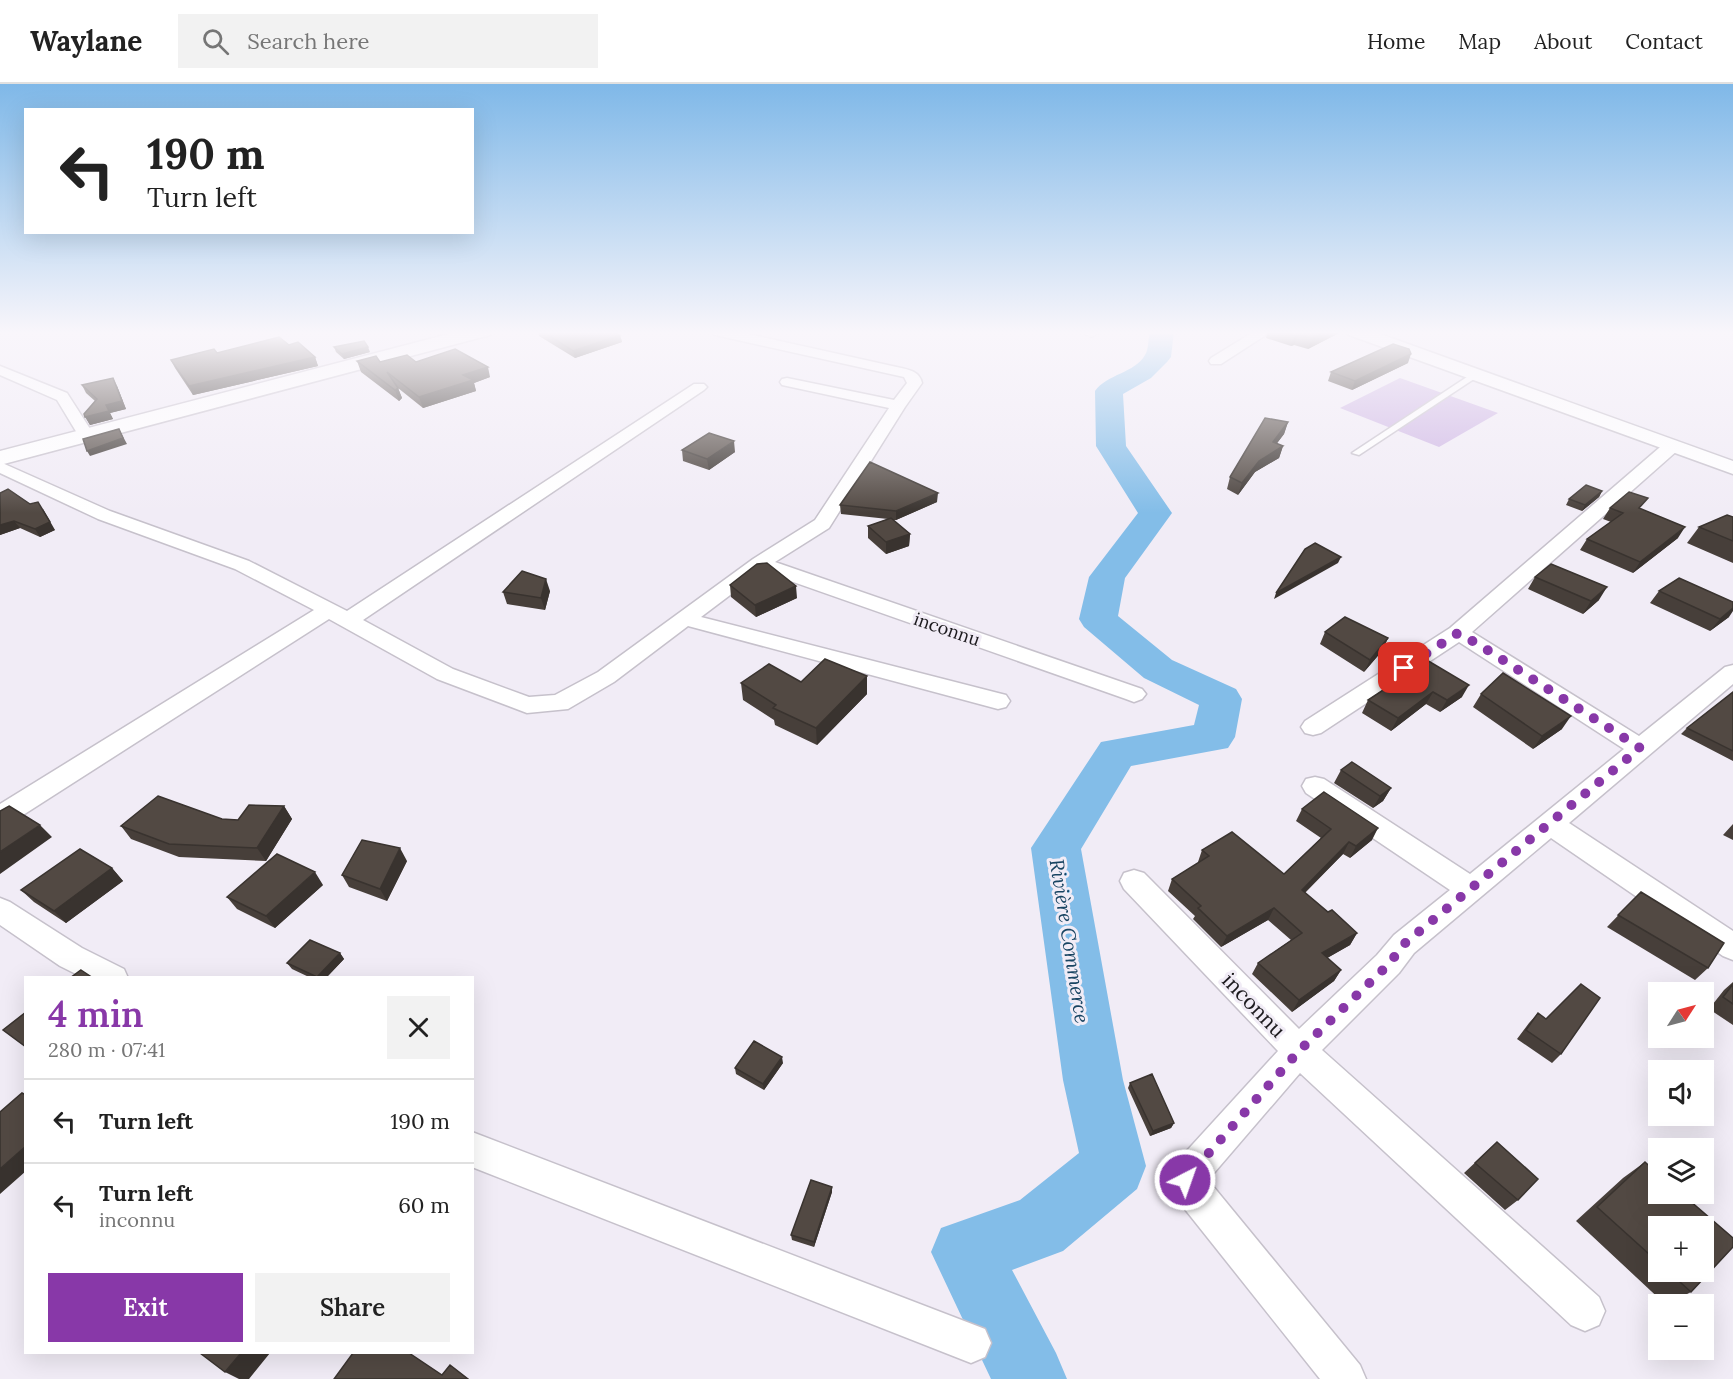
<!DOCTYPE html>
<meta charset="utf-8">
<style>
:root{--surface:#fff;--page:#f2f2f2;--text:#222;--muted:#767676;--line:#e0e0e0;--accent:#8838a8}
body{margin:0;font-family:Lora,serif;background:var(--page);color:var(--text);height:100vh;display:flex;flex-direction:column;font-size:22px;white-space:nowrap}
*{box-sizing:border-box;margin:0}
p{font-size:20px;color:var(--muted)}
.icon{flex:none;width:33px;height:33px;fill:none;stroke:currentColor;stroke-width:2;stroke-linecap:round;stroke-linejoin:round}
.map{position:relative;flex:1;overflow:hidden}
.panel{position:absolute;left:24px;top:892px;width:450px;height:378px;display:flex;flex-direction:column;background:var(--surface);border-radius:0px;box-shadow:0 6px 24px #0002}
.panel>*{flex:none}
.hud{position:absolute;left:24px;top:24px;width:450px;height:126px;border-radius:0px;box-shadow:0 6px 24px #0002;background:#fff;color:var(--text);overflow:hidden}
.needle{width:39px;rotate:54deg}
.tools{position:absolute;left:1648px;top:898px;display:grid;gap:12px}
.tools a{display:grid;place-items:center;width:66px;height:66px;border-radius:0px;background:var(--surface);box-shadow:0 6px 24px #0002;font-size:30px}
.pin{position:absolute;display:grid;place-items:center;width:51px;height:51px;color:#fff;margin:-26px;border-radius:12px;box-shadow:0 3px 9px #0006}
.me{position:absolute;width:66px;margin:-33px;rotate:41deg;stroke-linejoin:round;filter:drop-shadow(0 0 4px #0008)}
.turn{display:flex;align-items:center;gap:21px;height:126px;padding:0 24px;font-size:27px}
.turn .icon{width:78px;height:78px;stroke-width:2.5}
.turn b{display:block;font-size:42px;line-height:51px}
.round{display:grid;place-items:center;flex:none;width:63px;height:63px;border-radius:0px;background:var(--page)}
.overview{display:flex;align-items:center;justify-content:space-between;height:102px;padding:0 24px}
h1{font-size:36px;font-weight:600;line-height:45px;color:var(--accent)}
.action{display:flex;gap:12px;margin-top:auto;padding:12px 24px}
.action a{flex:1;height:69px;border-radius:0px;background:var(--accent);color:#fff;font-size:24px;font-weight:600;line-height:69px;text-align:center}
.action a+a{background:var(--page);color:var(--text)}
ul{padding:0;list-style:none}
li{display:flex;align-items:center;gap:18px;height:84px;padding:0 24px;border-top:2px solid var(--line)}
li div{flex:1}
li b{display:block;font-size:22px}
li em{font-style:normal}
header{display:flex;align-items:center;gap:36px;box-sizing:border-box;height:84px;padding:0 30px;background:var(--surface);border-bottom:2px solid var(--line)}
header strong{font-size:28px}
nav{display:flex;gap:33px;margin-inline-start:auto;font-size:21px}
.search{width:420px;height:54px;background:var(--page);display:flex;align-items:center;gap:15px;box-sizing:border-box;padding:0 21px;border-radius:0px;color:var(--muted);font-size:22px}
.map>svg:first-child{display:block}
</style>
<header>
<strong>Waylane</strong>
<div class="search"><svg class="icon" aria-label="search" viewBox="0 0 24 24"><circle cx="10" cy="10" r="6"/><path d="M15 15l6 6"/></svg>Search here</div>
<nav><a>Home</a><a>Map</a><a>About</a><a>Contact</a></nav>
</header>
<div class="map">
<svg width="1733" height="1295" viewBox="0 0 1733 1295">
<rect width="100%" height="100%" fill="#f1ecf6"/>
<path fill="#ceb6e4" d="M1400,294L1498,329L1439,363L1340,324Z"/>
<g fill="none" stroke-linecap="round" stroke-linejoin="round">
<path fill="#83bde8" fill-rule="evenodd" d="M1150,247H1174L1171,273L1167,278L1151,294L1123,310L1126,362L1172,429L1125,494L1118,532L1172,576L1236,605L1242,615L1235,653L1228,664L1131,682L1081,765L1123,996L1146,1082L1137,1105L1063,1167L1012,1186L1056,1269L1067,1295H991L931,1168L941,1144L1020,1116L1079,1069L1063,996L1031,764L1101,658L1194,641L1199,621L1144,594L1084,543L1079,535L1089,493L1138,429L1096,362L1095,307C1107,290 1135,289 1145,271C1149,265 1148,254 1150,247Z"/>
<defs>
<path id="service" d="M1473,289L1480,291L1359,371L1352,369Z"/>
<path id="minor" d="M708,247H735L892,282C904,285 919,285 922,299L905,323L829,444L775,478L1142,605L1146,610L1142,615L1134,618L1126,615L762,487L701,533L998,609L1006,611L1010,617L1006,623L998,625L688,542L614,598L568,625L527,629L437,595L329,535L9,740L0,743V720L314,526L235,485L98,435L0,389V378L110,427L249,477L347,527L694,300H704L707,303L704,306L363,536L453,585L529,613L555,611L598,588L753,475L815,436L889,324L782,301L780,298L782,295L787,294L894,316L907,299L904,293L715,251Z
M1080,247H1097L1098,249L1091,253Z
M1255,247H1272L1221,280H1211L1209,277L1211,274Z
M0,282L67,309L94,351L92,354H80L57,316L0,291Z
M1672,357L1678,358L1680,362L1678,366L1472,548L1639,652L1725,583L1733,581V600L1569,739L1733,847V876L1723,872L1551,754L1414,869L1399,889L1322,966L1599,1213L1605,1227L1599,1241L1585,1247L1571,1241L1300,989L1208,1096L1360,1281L1366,1295H1320L1172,1109L1167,1096L1172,1083L1278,967L1124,805L1120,797L1124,789L1134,786L1144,789L1299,945L1377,871L1394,851L1450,806L1306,709L1302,702L1306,695L1315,693L1324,695L1470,790L1624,665L1459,558L1321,649L1313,651L1305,649L1301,643L1305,637L1450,544L1666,358Z
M0,814L10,818L82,864L124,885L128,894H84L60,882L0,841Z
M472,1048L985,1245L991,1259L985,1273L971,1279L472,1083Z"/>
<path id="tertiary" d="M1347,247H1372L1733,377V390L1349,251Z"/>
<path id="primary" d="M460,247H492L490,251L0,381V367Z"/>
</defs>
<use href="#service" stroke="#c6c1cb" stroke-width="3"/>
<use href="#minor" stroke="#c6c1cb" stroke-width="3"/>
<use href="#tertiary" stroke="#c6c1cb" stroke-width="3"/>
<use href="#primary" stroke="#c6c1cb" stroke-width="3"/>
<use href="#service" fill="#fff" fill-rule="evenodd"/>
<use href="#minor" fill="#fff" fill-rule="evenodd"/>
<use href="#tertiary" fill="#fff" fill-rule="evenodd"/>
<use href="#primary" fill="#fff" fill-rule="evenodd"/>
</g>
<path fill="#473f3a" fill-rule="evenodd" d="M538,247H613L620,251L622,258L575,274L539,252Z
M1268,247H1339V249L1308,265L1294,261L1291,262L1266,254Z
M289,261L315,273L318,282L193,311L175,284L171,276Z
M334,263L370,268L344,275L336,268Z
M357,277L416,278L490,293L474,299L476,307L423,324L398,304L402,314L399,317L361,288Z
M1408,279L1352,306L1328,297L1331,288Z
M82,301L117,302L126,325L110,329L113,335L90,341L84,330L95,317L86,309Z
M1288,338L1284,350L1276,360L1283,362L1279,374L1255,388L1238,411L1227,405L1230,393Z
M682,366L735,368L709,386L683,377Z
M1602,407L1599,413L1582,427L1566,421L1569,415Z
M0,409L55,446L40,453L20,444L0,451Z
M937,418L896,436H892L910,450L909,462L886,470L868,454V442L888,435L841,430L840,421Z
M1610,424L1641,425L1678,454L1633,489L1580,466L1587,455L1611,438L1603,435Z
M1733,433V479L1687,459L1699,443Z
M1535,493L1599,516L1583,530L1528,505Z
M730,501L797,514L756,533L731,513Z
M550,507L545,526L507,520L503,508Z
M1659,507L1729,533L1710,547L1650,519Z
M1325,548L1388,554L1382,567L1364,588L1320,560Z
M1397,593L1462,613L1440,628L1426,620L1391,647L1362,629L1368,616L1394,598Z
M801,598L867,610L817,661L775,641L774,636L743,616L741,599Z
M1733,608V677L1681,650L1687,644Z
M1481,610L1562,645L1533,665L1473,623Z
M1341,686L1391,704L1383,717L1373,724L1334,699Z
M284,722L292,735L266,777L179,773L131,755L121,742L222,735L238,736Z
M1302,725L1372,756L1350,774L1343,770L1305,809L1328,828L1357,849L1350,861L1327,874L1341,886L1334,897L1292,928L1252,890L1258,879L1291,856L1268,836L1221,863L1193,835L1195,832L1168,807L1172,795L1199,779L1198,778L1202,766L1284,790L1321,754L1296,737Z
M1733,740V756L1723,751Z
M407,777L387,817L349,803L342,791Z
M112,784L123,797L66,839L34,818L21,806Z
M323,801L275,844L237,825L227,813Z
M1641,808L1708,884L1695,896L1607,843Z
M340,869L344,875L326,894H311L292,885L287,879Z
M1733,898V941L1709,925L1724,906Z
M1538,929L1561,970L1552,979L1517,955L1529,939Z
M783,979L764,1006L736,990L735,984Z
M1130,999L1174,1039L1171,1044L1150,1052L1128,1004Z
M1497,1058L1518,1116L1505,1126L1464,1089Z
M1645,1078L1659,1091V1110H1682L1733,1154V1163L1691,1208L1666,1221L1576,1137L1623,1094ZM1659,1143H1704V1188H1659Z
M832,1103V1108L814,1163L792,1156L791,1151Z"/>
<path fill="#39332f" d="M1325,247H1339V249L1308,265L1312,254Z
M620,251L622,258L575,274L573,267Z
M1298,251L1294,261L1291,262L1295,252Z
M368,263L370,268L344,275L342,270Z
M1411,270L1408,279L1352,306L1355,297Z
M315,273L318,282L193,311L189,302Z
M488,283L490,293L474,299L476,307L423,324L419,313L463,291Z
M113,294L117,302L126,325L110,329L113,335L90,341L85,333L106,321Z
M398,304L402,314L399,317L395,306Z
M1288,338L1284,350L1269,370L1273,358Z
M119,345L127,360L90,372L87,367Z
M734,357L735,368L709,386L707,375Z
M1283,362L1279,374L1255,388L1238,411L1242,399L1259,377Z
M1602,407L1599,413L1582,427L1585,421Z
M938,409L937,418L896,436V427Z
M43,425L55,446L40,453L35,445Z
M14,437L20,444L0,451V441Z
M1685,443L1678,454L1633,489L1640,478Z
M910,450L909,462L886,470V458Z
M1341,473L1338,479L1274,515L1276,509Z
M546,495L550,507L545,526L541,514Z
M796,502L797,514L756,533L755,521Z
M1607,503L1599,516L1583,530L1591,517Z
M1733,524V527L1729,533L1710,547L1720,535Z
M1388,554L1382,567L1364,588L1370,576Z
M867,592V610L817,661L816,644Z
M1469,601L1462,613L1440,628L1447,616Z
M1433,608L1426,620L1391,647L1398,634Z
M1571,632L1562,645L1533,665L1542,652Z
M1391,704L1383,717L1373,724L1380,712Z
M284,722L292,735L266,777L257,764Z
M40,741L52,753L0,790V768Z
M1378,744L1372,756L1350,774L1356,762Z
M1349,758L1343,770L1295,818L1302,806Z
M400,764L407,777L387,817L380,805Z
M112,784L123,797L66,839L54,827Z
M315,788L323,801L275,844L266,832Z
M1274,824L1268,836L1221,863L1227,852Z
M1357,849L1350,861L1315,881L1322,869Z
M340,869L344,875L326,894H317V893Z
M1341,886L1334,897L1292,928L1299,916Z
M782,973L783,979L764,1006L763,1000Z
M1174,1039L1171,1044L1150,1052L1153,1047Z
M26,1062V1087L0,1110V1085Z
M832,1103V1108L814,1163V1158Z
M241,1269H270L249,1295H239L225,1288Z"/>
<path fill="#524943" stroke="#39332f" stroke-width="1.5" d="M542,247H613L620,251L573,267Z
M1280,247H1325L1312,254L1298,251L1295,252Z
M279,253L289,261L298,258L315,273L189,302L171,276L214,265L217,269Z
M364,257L368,263L342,270L334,263Z
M1393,260L1409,265L1411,270L1355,297L1331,288Z
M455,265L488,283L463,291L473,296L419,313L387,288L398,304L395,306L357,277L376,272L380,278L407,271L416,278Z
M113,294L122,317L106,321L109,327L85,333L84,330L97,315L82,301Z
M1265,334L1288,338L1273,358L1283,362L1259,377L1242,399L1230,393Z
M119,345L123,354L87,367L83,355Z
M709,349L734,357L707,375L682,366Z
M870,378L938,409L896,427L840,421Z
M1586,401L1602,407L1585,421L1569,415Z
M8,405L30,420L38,418L50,438L35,445L14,437L0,441V409Z
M1629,408L1648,414L1639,424L1685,443L1640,478L1587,455L1623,429L1610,424Z
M1727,431L1733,433V457L1699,443Z
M891,434L910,450L886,458L868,442Z
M1315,459L1341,473L1276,509L1305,465Z
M767,479L796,502L755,521L730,501L757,480Z
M1551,480L1607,503L1591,517L1535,493Z
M522,487L546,495L541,514L503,508Z
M1679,494L1733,518V524L1720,535L1659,507Z
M1345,533L1388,554L1370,576L1325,548Z
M825,575L867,592L816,644L773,624L776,621L741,599L769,580L801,598Z
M1425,575L1469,601L1447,616L1433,608L1398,634L1368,616L1400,595L1397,593Z
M1503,589L1571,632L1542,652L1481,610Z
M1733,608V667L1687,644Z
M1352,678L1391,704L1380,712L1341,686Z
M1324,708L1378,744L1356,762L1349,758L1302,806L1328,828L1332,826L1357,849L1322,869L1341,886L1299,916L1258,879L1302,849L1274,824L1227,852L1198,824L1201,822L1172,795L1209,772L1202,766L1232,748L1284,790L1331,745L1302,725Z
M158,712L222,735L238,736L249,721L284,722L257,764L169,760L121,742Z
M9,722L40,741L0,768V727Z
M362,756L400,764L380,805L342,791Z
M80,765L112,784L54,827L21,806Z
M277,770L315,788L266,832L227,813Z
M1641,808L1724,859L1708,884L1618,831Z
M310,856L340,869L317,893L287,879Z
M81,886L93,894H70Z
M1581,900L1600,914L1561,970L1526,946L1538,929L1546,935Z
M1733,900V920L1723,913Z
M26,928V963L3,946Z
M754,957L782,973L763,1000L735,984Z
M1152,990L1174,1039L1153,1047L1130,999Z
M22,1009L26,1011V1062L0,1085V1028Z
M1497,1058L1538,1095L1518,1116L1475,1079Z
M1645,1078L1659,1091V1110H1682L1733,1154V1163L1691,1208L1669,1188H1704V1143H1659V1179L1597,1123Z
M811,1096L832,1103L814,1158L791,1151Z
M200,1269H241L225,1288Z
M353,1269H409L442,1291L450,1281L468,1295H334Z"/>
<linearGradient id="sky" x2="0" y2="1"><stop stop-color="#7fb8e8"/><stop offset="0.58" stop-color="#f9f6fb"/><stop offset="1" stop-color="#f9f6fb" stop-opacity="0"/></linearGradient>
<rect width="1733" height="429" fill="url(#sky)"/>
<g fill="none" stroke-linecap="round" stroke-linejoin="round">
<path stroke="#8838a8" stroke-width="10" stroke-dasharray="0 18" d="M1185,1096L1299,967L1389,880L1404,860L1640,664L1478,560L1458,549L1404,584"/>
</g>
<g text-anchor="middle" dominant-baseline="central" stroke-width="6" stroke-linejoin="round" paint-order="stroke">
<g font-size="18" fill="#1c1a1e" stroke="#f1ecf6">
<text transform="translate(947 545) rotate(19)">inconnu</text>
</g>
<g font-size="20" font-style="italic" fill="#184462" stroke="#f1ecf6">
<text transform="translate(1070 857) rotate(81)">Rivière Commerce</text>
</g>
<g font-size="21" fill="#1c1a1e" stroke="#f1ecf6">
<text transform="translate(1254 921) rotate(46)">inconnu</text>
</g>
</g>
</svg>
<div class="tools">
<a><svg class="needle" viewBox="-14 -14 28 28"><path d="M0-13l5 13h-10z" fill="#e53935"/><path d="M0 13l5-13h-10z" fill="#767676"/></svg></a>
<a><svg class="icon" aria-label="sound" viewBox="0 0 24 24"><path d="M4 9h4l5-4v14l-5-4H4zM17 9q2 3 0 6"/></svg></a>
<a><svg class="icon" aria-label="layers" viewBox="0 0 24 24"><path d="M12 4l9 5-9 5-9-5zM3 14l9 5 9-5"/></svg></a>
<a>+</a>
<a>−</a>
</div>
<div class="pin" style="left:1404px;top:584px;background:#d93025"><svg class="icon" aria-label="arrive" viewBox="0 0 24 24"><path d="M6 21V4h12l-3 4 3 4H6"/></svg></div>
<svg class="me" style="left:1185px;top:1096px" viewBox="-20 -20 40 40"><circle r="17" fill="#8838a8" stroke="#fff" stroke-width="3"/><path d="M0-11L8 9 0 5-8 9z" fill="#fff"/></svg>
<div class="hud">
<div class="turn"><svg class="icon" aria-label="left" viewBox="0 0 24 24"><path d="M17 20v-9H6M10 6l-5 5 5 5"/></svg><div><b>190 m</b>Turn left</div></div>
</div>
<section class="panel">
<div class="overview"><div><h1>4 min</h1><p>280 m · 07:41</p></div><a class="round"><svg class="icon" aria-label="close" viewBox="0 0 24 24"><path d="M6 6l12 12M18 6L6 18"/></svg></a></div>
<ul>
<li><svg class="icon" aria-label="left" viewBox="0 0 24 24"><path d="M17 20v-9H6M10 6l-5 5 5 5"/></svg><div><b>Turn left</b></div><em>190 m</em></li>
<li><svg class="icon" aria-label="left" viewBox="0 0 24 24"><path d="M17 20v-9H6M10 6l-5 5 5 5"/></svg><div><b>Turn left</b><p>inconnu</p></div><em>60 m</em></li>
</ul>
<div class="action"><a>Exit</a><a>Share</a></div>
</section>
</div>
